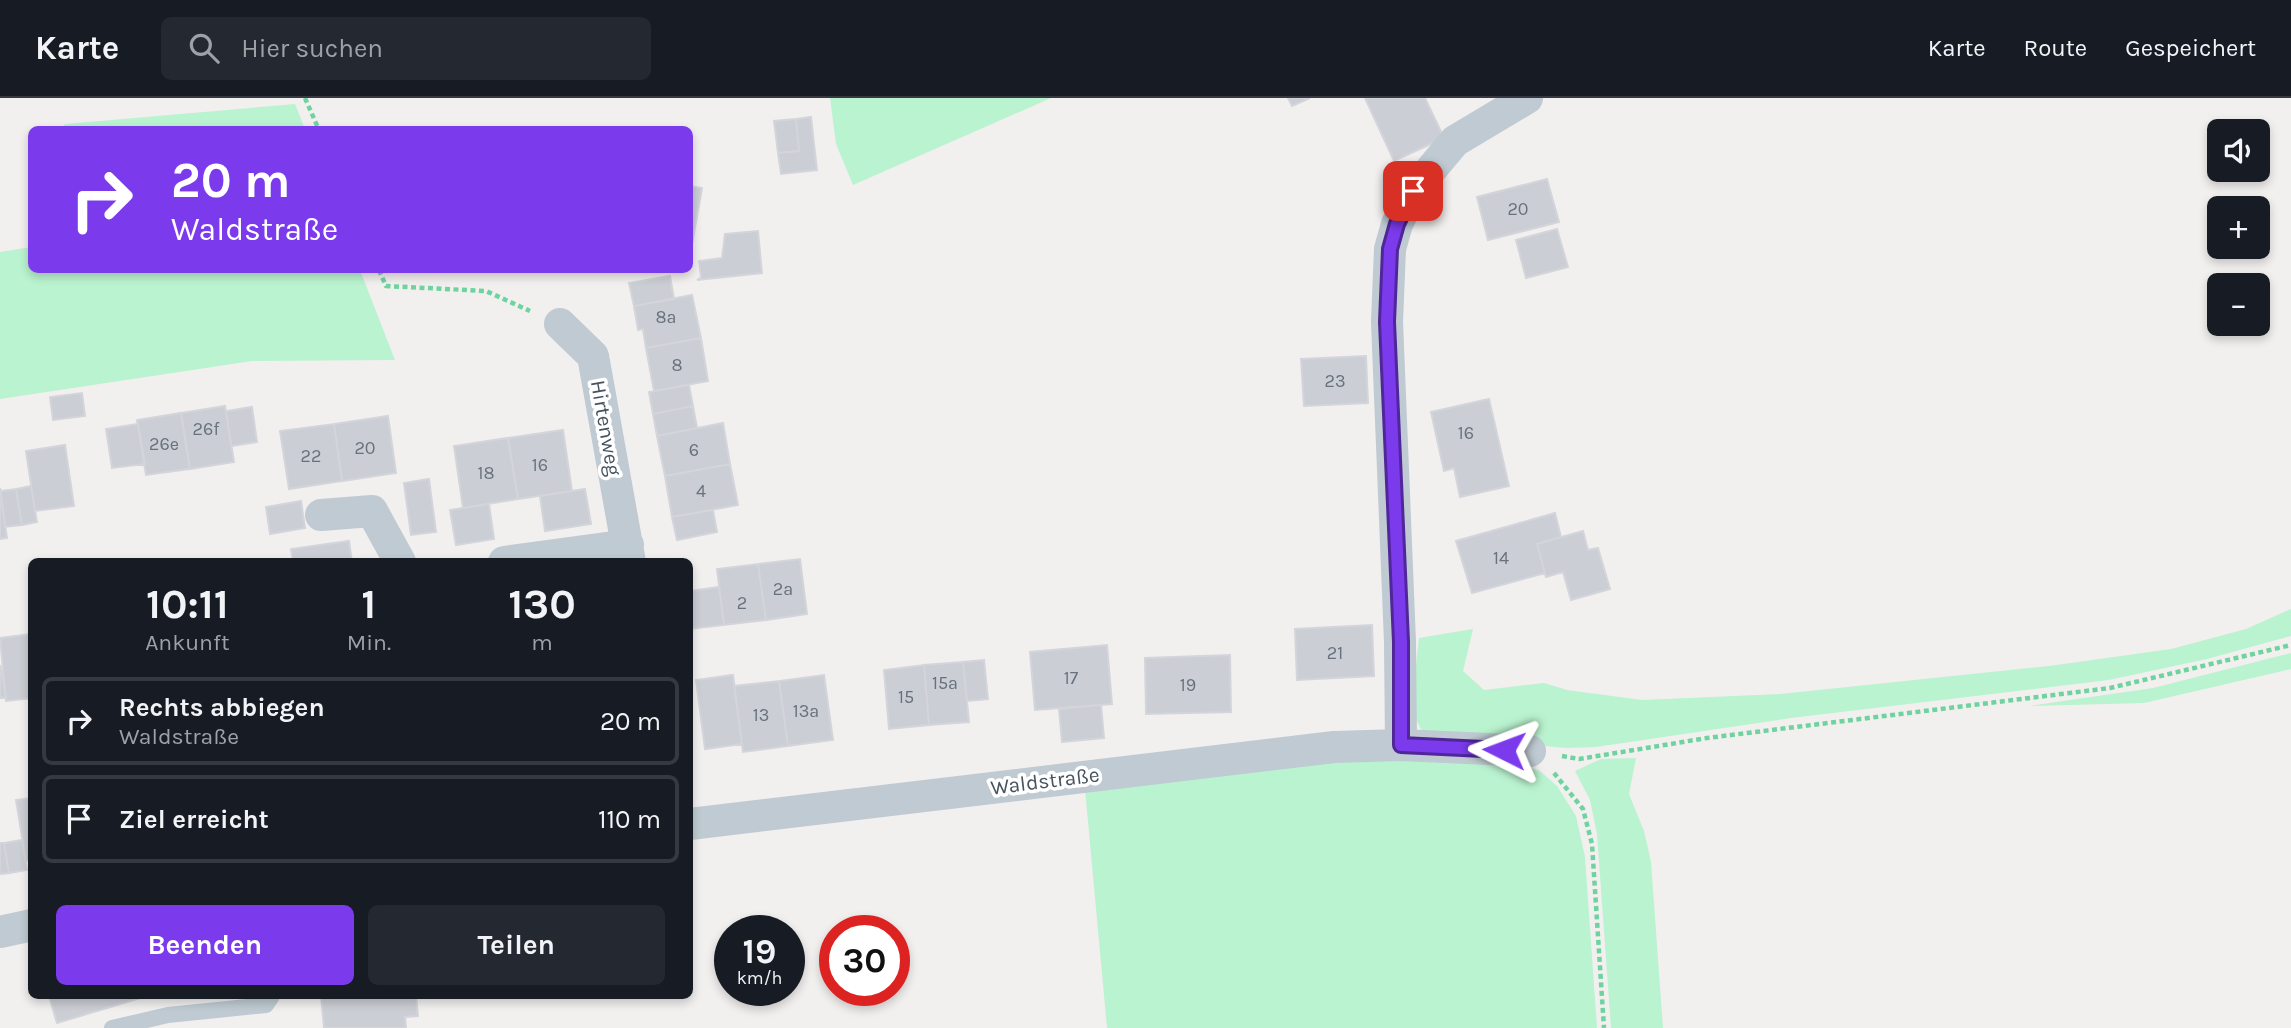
<!DOCTYPE html>
<html lang="de">
<meta charset="utf-8">
<style>
:root{--surface:#171b24;--page:#242831;--text:#f1f3f6;--muted:#9ea1a6;--line:#363941;--accent:#7c3aed}
body{margin:0;font-family:Karla,sans-serif;background:var(--page);color:var(--text);height:100vh;display:flex;flex-direction:column;font-size:26px;white-space:nowrap}
*{box-sizing:border-box;margin:0}
p{font-size:23px;color:var(--muted)}
.icon{flex:none;width:38px;height:38px;fill:none;stroke:currentColor;stroke-width:2;stroke-linecap:round;stroke-linejoin:round}
.map{position:relative;flex:1;overflow:hidden}
.panel{position:absolute;left:28px;top:460px;width:665px;height:441px;display:flex;flex-direction:column;background:var(--surface);border-radius:10px;box-shadow:0 4px 10px #0003}
.panel>*{flex:none}
.guide{position:absolute;left:28px;top:28px;width:665px;height:147px;border-radius:10px;box-shadow:0 4px 10px #0003;background:#7c3aed;color:#fff;overflow:hidden}
.tools{position:absolute;left:2207px;top:21px;display:grid;gap:14px}
.tools a{display:grid;place-items:center;width:63px;height:63px;border-radius:10px;background:var(--surface);box-shadow:0 4px 10px #0003;font-size:35px}
.speed{position:absolute;left:714px;top:817px;display:flex;gap:14px;font-size:35px;font-weight:700;text-align:center}
.speed>*{display:grid;place-content:center;width:91px;height:91px;border-radius:50%;background:var(--surface);box-shadow:0 4px 10px #0003;line-height:1}
.speed small{font-size:18px;font-weight:400}
.speed .limit{border:10px solid #d22;background:#fff;color:#111}
.pin{position:absolute;display:grid;place-items:center;width:60px;height:60px;color:#fff;margin:-30px;border-radius:14px;box-shadow:0 4px 10px #0006}
.me{position:absolute;width:77px;margin:-38px;rotate:273deg;stroke-linejoin:round;filter:drop-shadow(0 0 5px #0008)}
.turn{display:flex;align-items:center;gap:24px;height:147px;padding:0 28px;font-size:32px}
.turn .icon{width:91px;height:91px;stroke-width:2.5}
.turn b{display:block;font-size:49px;line-height:60px}
.eta{display:flex;justify-content:space-evenly;align-items:center;height:119px;text-align:center}
.eta b{font-size:42px;font-weight:700;line-height:49px}
.cta{display:flex;gap:14px;margin-top:auto;padding:14px 28px}
.cta a{flex:1;height:80px;border-radius:10px;background:var(--accent);color:#fff;font-size:28px;font-weight:700;line-height:80px;text-align:center}
.cta a+a{background:var(--page);color:var(--text)}
ul{padding:0;list-style:none}
li{display:flex;align-items:center;gap:21px;height:88px;margin:0 14px 10px;padding:0 14px;border:4px solid var(--line);border-radius:10px}
li div{flex:1}
li b{display:block;font-size:26px}
li em{font-style:normal}
header{display:flex;align-items:center;gap:42px;box-sizing:border-box;height:98px;padding:0 35px;background:var(--surface);border-bottom:2px solid var(--line)}
header strong{font-size:33px}
nav{display:flex;gap:38px;margin-inline-start:auto;font-size:24px}
.search{width:490px;height:63px;background:var(--page);display:flex;align-items:center;gap:18px;box-sizing:border-box;padding:0 24px;border-radius:10px;color:var(--muted);font-size:26px}
.map>svg:first-child{display:block}
</style>
<header>
<strong>Karte</strong>
<div class="search"><svg class="icon" aria-label="search" viewBox="0 0 24 24"><circle cx="10" cy="10" r="6"/><path d="M15 15l6 6"/></svg>Hier suchen</div>
<nav><a>Karte</a><a>Route</a><a>Gespeichert</a></nav>
</header>
<div class="map">
<svg width="2291" height="930" viewBox="0 0 2291 930">
<rect width="100%" height="100%" fill="#f2efef"/>
<path fill="#baf3cf" d="M830,0H1051L853,87L836,46Z
M295,6L305,31H61L65,26Z
M31,149L32,172H360L395,262L252,263L0,301V154Z
M2291,511V538L2207,561L2109,582L1791,620L1596,649L1566,650L1424,637L1411,612L1419,540L1473,531L1463,573L1484,592L1544,585L1567,592L1642,602L1780,596L2049,568L2171,551L2246,531Z
M2291,555V571L2144,605L2029,608L2153,590Z
M1371,659L1514,665L1540,673L1557,688L1576,718L1585,759L1597,930H1107L1085,691Z
M1636,660L1629,696L1644,733L1651,764L1663,930H1611L1597,736L1590,702L1575,673L1601,661Z"/>
<path fill="#cbced4" stroke="#d3d5db" stroke-width="2" d="M1288,0H1310L1292,8Z
M1365,0H1425L1444,40L1394,63Z
M811,19L817,72L781,76L778,55L799,53L796,21Z
M796,21L799,53L778,55L774,23Z
M1547,81L1559,124L1488,142L1477,99Z
M690,88L702,90L691,152H690Z
M1557,131L1568,169L1526,180L1516,142Z
M758,133L762,175L697,182L701,180L699,163L722,160L725,136Z
M670,178L674,201L634,208L629,185Z
M692,197L701,240L646,250L643,231L638,232L634,208Z
M701,240L708,283L654,293L646,250Z
M1366,258L1368,305L1304,308L1301,261Z
M689,287L693,308L653,316L649,294Z
M82,295L85,318L53,322L50,299Z
M1489,301L1509,388L1460,399L1454,370L1444,373L1431,314Z
M225,308L234,364L190,371L181,315Z
M693,308L697,330L657,338L653,316Z
M252,309L257,344L231,348L226,313Z
M181,315L190,371L146,377L137,322Z
M388,318L396,375L342,383L334,326Z
M723,325L730,366L665,378L657,338Z
M138,326L145,366L112,370L106,331Z
M334,326L342,383L289,391L280,333Z
M563,332L572,393L518,401L508,340Z
M508,340L518,401L463,410L454,348Z
M65,347L74,408L35,413L26,353Z
M730,366L738,407L672,419L665,378Z
M429,381L436,434L411,437L404,385Z
M31,388L37,424L22,427L16,391Z
M0,390L7,440L0,441Z
M16,391L22,427L5,429L0,393Z
M585,391L591,426L545,433L540,398Z
M301,403L305,430L270,436L266,409Z
M489,406L494,441L456,447L450,412Z
M713,412L717,434L677,442L672,419Z
M1555,415L1561,439L1537,446L1545,475L1472,495L1456,443Z
M1583,433L1588,452L1598,450L1610,491L1571,502L1563,474L1546,479L1537,446Z
M349,443L352,464H293L291,451Z
M800,461L807,516L766,522L758,466Z
M758,466L766,522L724,527L717,471Z
M719,489L724,527L690,531V493Z
M1372,527L1374,578L1297,582L1295,531Z
M32,536V600L6,603L0,540Z
M1107,547L1112,606L1035,612L1030,554Z
M1230,557L1231,614L1146,616L1145,560Z
M984,562L988,601L967,603L963,564Z
M963,564L969,624L929,627L924,567Z
M0,567L6,599L0,600Z
M924,567L929,627L889,631L884,572Z
M733,577L742,646L705,651L696,582Z
M824,577L833,642L788,648L779,583Z
M779,583L788,648L743,654L734,588Z
M1101,607L1104,640L1062,644L1059,611Z
M32,700V762L26,763L16,702Z
M22,742L27,772L9,775L4,745Z
M0,745H4L9,775L0,776Z
M49,898H147L57,925Z
M321,898H416L418,918L405,919L406,930H324Z"/>
<g fill="none" stroke-linecap="round" stroke-linejoin="round">
<path stroke="#6fd3a0" stroke-width="4.5" stroke-dasharray="5 3.5" stroke-linecap="butt" d="M305,0L319,32
M379,172L386,188L486,193L530,213
M1562,658L1579,661L1707,640L2110,590L2291,547
M1554,675L1583,711L1592,746L1604,930"/>
<path stroke="#bfcad2" stroke-width="16" d="M112,930L168,917L266,907L272,898"/>
<path stroke="#bfcad2" stroke-width="32" d="M560,226L593,258L630,464
M321,417L372,413L400,464
M504,464L628,447
M1401,647L1530,653
M690,726L1334,649L1401,647L1400,544L1387,224L1390,151L1397,126L1413,93L1455,43L1527,0
M0,834L32,827"/>
</g>
<g fill="none" stroke-linecap="round" stroke-linejoin="round">
<defs>
<path id="route" d="M1413,93L1397,126L1390,151L1387,224L1401,544V647L1504,652"/>
</defs>
<use href="#route" stroke="#51269a" stroke-width="18"/>
<use href="#route" stroke="#7c3aed" stroke-width="12"/>
</g>
<g text-anchor="middle" dominant-baseline="central" stroke-width="7" stroke-linejoin="round" paint-order="stroke">
<g font-size="18" fill="#67727c">
<text x="1518" y="111">20</text>
<text x="666" y="219">8a</text>
<text x="677" y="267">8</text>
<text x="1335" y="283">23</text>
<text x="206" y="331">26f</text>
<text x="1466" y="335">16</text>
<text x="164" y="346">26e</text>
<text x="365" y="350">20</text>
<text x="694" y="352">6</text>
<text x="311" y="358">22</text>
<text x="540" y="367">16</text>
<text x="486" y="375">18</text>
<text x="701" y="393">4</text>
<text x="1501" y="460">14</text>
<text x="783" y="491">2a</text>
<text x="742" y="505">2</text>
<text x="1335" y="555">21</text>
<text x="1071" y="580">17</text>
<text x="945" y="585">15a</text>
<text x="1188" y="587">19</text>
<text x="906" y="599">15</text>
<text x="806" y="613">13a</text>
<text x="761" y="617">13</text>
</g>
<g font-size="21" fill="#46535e" stroke="#fff">
<text transform="translate(606 330) rotate(80)">Hirtenweg</text>
<text transform="translate(1045 683) rotate(-7)">Waldstraße</text>
</g>
</g>
</svg>
<div class="tools">
<a><svg class="icon" aria-label="sound" viewBox="0 0 24 24"><path d="M4 9h4l5-4v14l-5-4H4zM17 9q2 3 0 6"/></svg></a>
<a>+</a>
<a>−</a>
</div>
<div class="speed"><div>19<small>km/h</small></div><div class="limit">30</div></div>
<div class="pin" style="left:1413px;top:93px;background:#d93025"><svg class="icon" aria-label="arrive" viewBox="0 0 24 24"><path d="M6 21V4h12l-3 4 3 4H6"/></svg></div>
<svg class="me" style="left:1504px;top:652px" viewBox="-20 -20 40 40"><path d="M0-17L14 15 0 8-14 15z" fill="#7c3aed" stroke="#fff" stroke-width="4"/></svg>
<div class="guide">
<div class="turn"><svg class="icon" aria-label="right" viewBox="0 0 24 24"><path d="M7 20v-9h11M14 6l5 5-5 5"/></svg><div><b>20 m</b>Waldstraße</div></div>
</div>
<section class="panel">
<div class="eta">
<div><b>10:11</b><p>Ankunft</p></div>
<div><b>1</b><p>Min.</p></div>
<div><b>130</b><p>m</p></div>
</div>
<ul>
<li><svg class="icon" aria-label="right" viewBox="0 0 24 24"><path d="M7 20v-9h11M14 6l5 5-5 5"/></svg><div><b>Rechts abbiegen</b><p>Waldstraße</p></div><em>20 m</em></li>
<li><svg class="icon" aria-label="arrive" viewBox="0 0 24 24"><path d="M6 21V4h12l-3 4 3 4H6"/></svg><div><b>Ziel erreicht</b></div><em>110 m</em></li>
</ul>
<div class="cta"><a>Beenden</a><a>Teilen</a></div>
</section>
</div>
